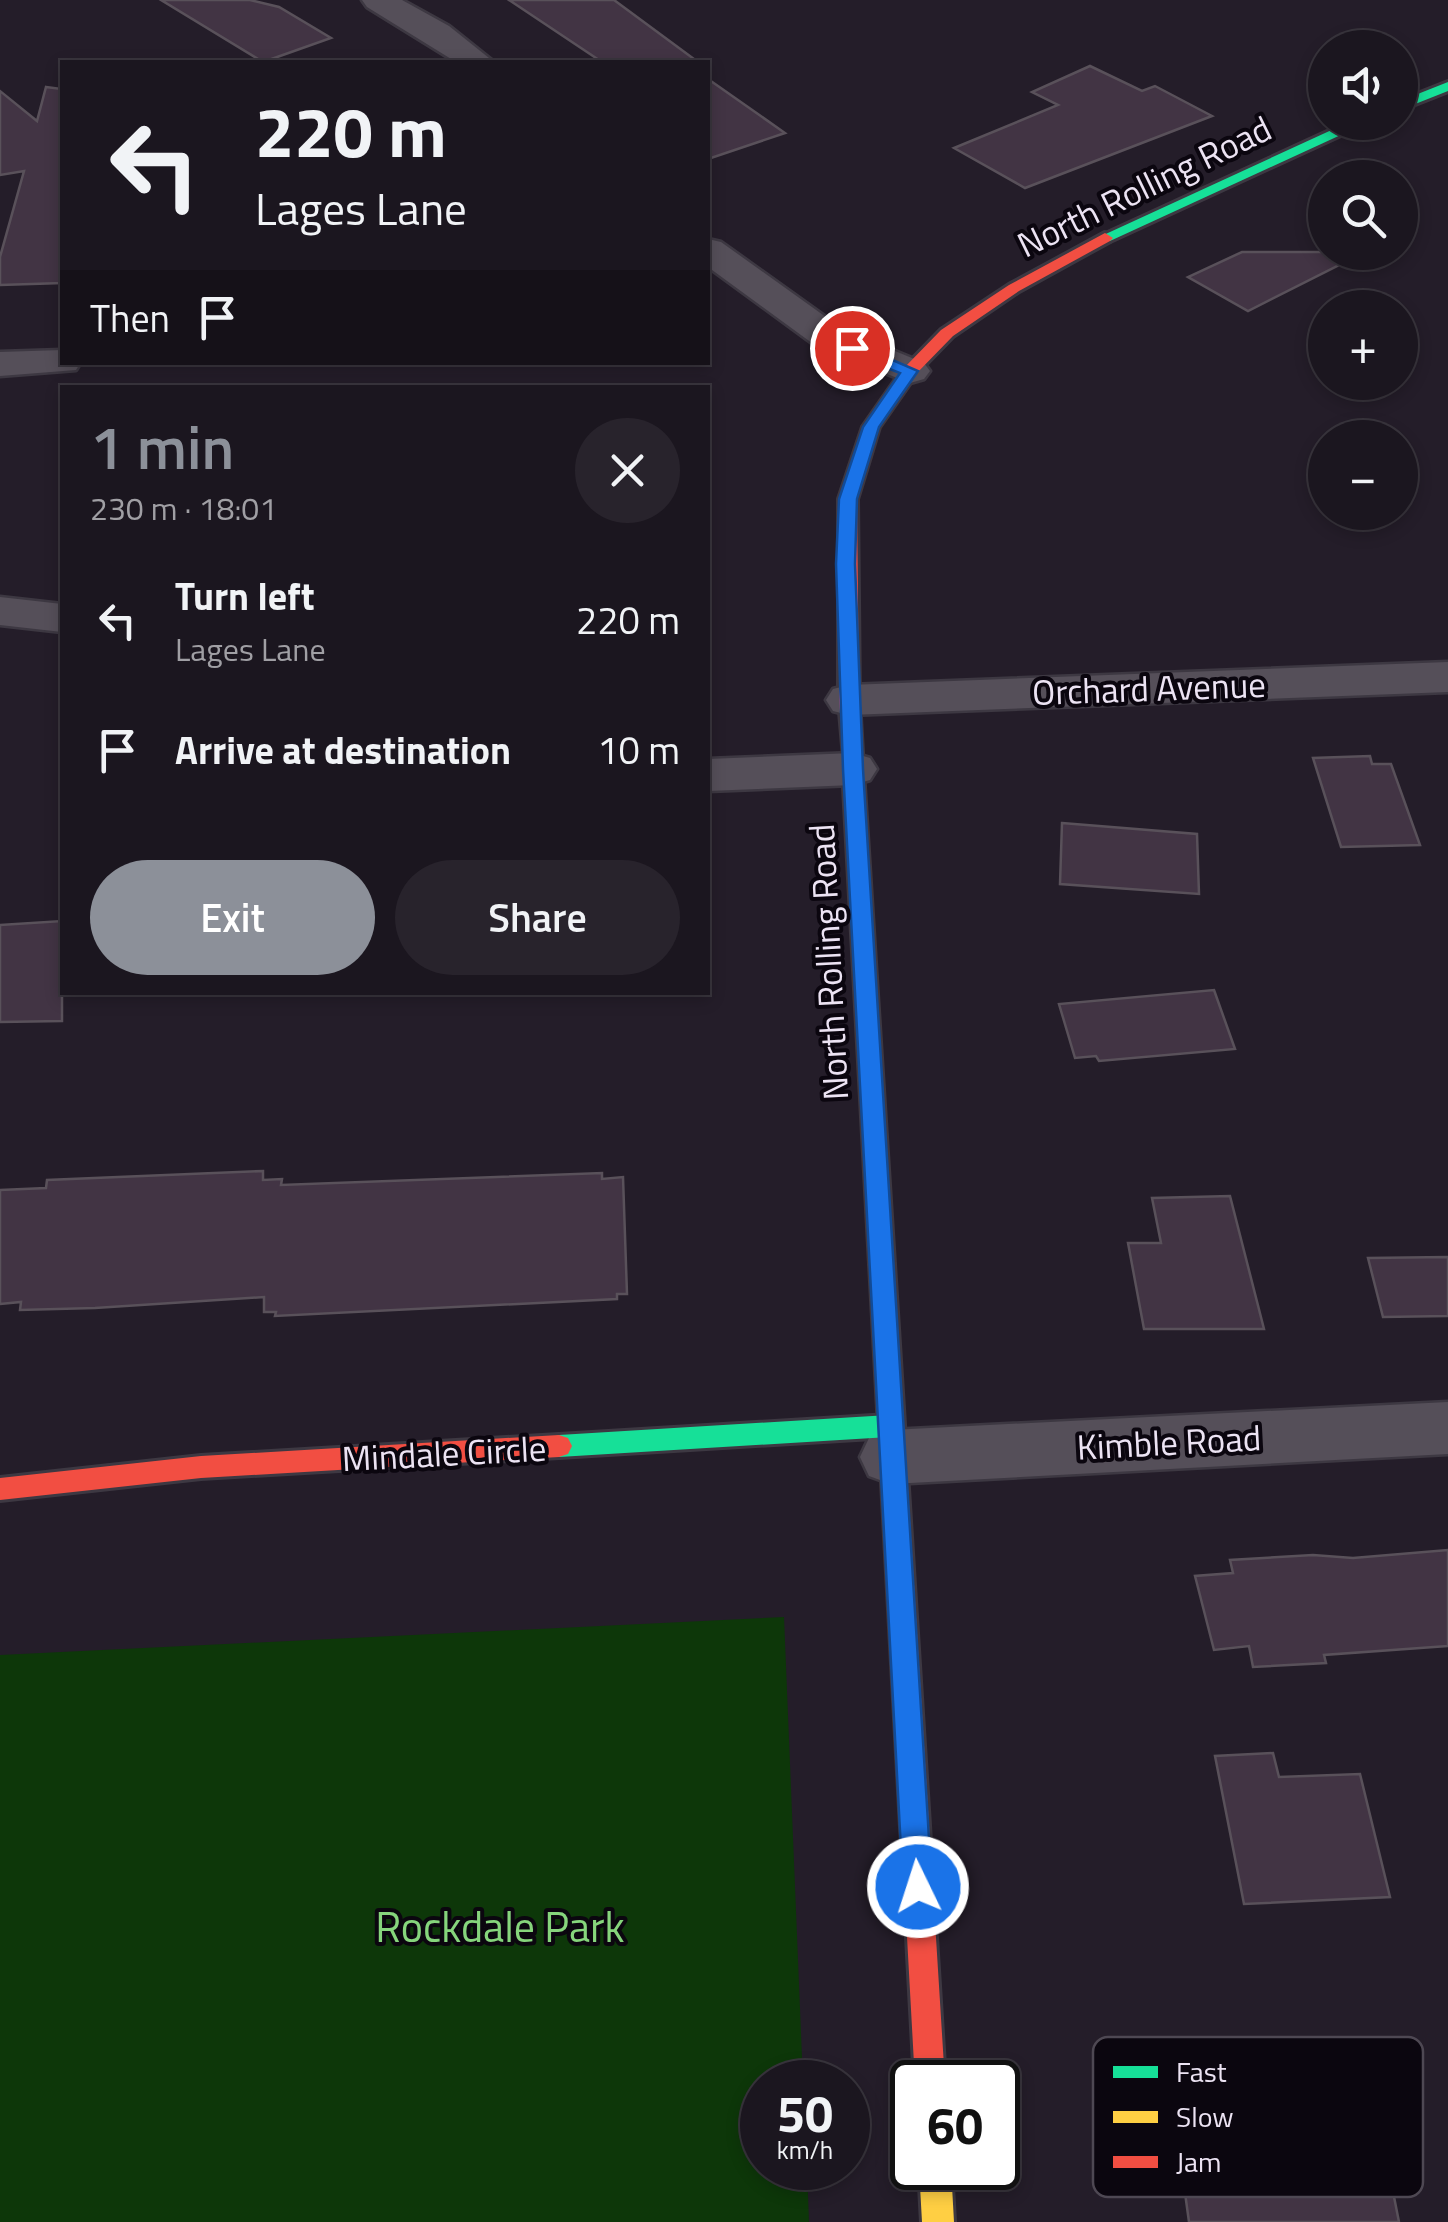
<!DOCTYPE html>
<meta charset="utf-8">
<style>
:root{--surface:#1b161f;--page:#28232c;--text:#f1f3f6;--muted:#a09fa4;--line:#39353d;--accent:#8c9099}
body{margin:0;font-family:"Titillium Web",sans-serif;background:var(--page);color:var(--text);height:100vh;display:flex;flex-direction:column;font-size:38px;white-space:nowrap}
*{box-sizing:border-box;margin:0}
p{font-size:32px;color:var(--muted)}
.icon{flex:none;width:55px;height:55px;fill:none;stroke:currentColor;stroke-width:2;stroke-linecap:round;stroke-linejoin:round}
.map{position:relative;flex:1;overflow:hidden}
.details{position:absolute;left:60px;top:385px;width:650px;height:610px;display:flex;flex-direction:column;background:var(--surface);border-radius:0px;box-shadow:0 5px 15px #0003,0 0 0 2px var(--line)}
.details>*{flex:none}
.banner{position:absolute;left:60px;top:60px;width:650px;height:305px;border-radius:0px;box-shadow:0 5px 15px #0003,0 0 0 2px var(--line);background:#1b161f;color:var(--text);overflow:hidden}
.fabs{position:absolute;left:1308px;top:30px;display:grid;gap:20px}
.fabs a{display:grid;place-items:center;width:110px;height:110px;border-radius:50%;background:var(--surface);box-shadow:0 5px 15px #0003,0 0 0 2px var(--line);font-size:50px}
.speed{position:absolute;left:740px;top:2060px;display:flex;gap:20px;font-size:50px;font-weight:700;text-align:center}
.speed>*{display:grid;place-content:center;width:130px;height:130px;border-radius:50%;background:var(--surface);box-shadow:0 5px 15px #0003,0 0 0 2px var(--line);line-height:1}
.speed small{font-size:25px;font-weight:400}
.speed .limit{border:5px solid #111;border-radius:15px;background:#fff;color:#111}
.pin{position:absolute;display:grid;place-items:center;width:85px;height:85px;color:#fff;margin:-42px;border:5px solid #fff;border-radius:50%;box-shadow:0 2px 10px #0007}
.me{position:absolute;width:110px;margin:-55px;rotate:356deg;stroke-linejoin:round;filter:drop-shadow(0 0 8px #0008)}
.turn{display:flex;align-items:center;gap:35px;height:210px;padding:0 30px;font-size:45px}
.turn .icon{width:130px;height:130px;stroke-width:2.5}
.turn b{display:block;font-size:70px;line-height:85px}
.then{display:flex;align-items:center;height:95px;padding:0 30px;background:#0003;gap:20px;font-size:38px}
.round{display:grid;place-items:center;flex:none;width:105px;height:105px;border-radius:52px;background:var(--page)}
.head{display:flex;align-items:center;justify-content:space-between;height:170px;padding:0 30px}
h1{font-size:60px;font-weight:600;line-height:75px;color:var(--accent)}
.primary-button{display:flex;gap:20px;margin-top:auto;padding:20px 30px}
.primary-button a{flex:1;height:115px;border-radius:60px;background:var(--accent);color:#fff;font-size:40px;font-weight:600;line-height:115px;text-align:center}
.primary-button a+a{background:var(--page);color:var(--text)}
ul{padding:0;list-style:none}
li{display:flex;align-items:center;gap:30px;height:130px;padding:0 30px}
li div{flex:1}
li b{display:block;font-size:38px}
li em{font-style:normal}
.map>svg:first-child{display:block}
</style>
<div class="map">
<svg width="1448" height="2222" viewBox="0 0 1448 2222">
<rect width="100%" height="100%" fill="#241d29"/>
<path fill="#0d3709" d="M784,1617L803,2082H762V2168H807L809,2222H0V1655Z"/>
<path fill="#423444" stroke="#59515a" stroke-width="2.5" d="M161,0H250L279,7L331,38L263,62Z
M509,0H614L698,62H602Z
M1090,66L1142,91L1155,86L1212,116L1025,188L954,148L1058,105L1032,92Z
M708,79L785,133L708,159Z
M46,87L62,89V283L0,285V257L24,171L0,175V91L37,121Z
M1242,252H1365L1248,311L1188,277Z
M1370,756L1372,764H1391L1420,845L1341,847L1313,758Z
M1062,823L1197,834L1199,894L1060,884Z
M62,921V1021L0,1022V925Z
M1214,990L1235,1049L1099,1061L1096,1056L1075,1058L1059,1004Z
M263,1171V1180L282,1179L281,1185L602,1173V1179L623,1177L627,1294H617V1299L275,1316L276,1312H264V1297L95,1308L20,1310L21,1302L0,1304V1190L46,1188L47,1180Z
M1230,1196L1264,1329H1144L1128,1243H1161L1152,1198Z
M1448,1257V1316L1383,1317L1368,1258Z
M1448,1550V1646L1324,1655L1326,1663L1253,1667L1249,1646L1214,1650L1195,1576L1233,1573L1230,1560L1313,1555L1353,1558Z
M1273,1753L1279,1777L1360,1774L1390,1897L1244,1904L1215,1756Z
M1382,2136L1399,2222H1189L1178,2142Z"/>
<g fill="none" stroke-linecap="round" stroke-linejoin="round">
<defs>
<path id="street" d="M362,0H402L449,26L494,62H456L367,7Z
M708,239L721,242L844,330L924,363L930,371L924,379L910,383L816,346L708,267Z
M62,350V362H81L76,370L0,376V352Z
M0,597L62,604V632L0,625Z
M1448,662V692L849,715L833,711L826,700L833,689L849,685Z
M853,753L870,758L877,769L870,780L853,785L708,791V759Z
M1448,1402V1454L891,1484L869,1476L860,1457L869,1438L891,1430Z"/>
<path id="fast" d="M1448,82V91L1400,110V101Z
M1349,122H1369L1110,241L1097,238Z
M889,1415L898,1418L902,1426L898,1434L889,1437L559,1457L550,1454L546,1446L550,1438L559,1435Z"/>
<path id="slow" d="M854,780L864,787L894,1264L890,1271L882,1274L874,1271L870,1264L844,787Z
M919,2168H951L954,2222H922Z"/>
<path id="jam" d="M1105,233L1113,238L1110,241L1019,291L953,336L916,374L879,427L857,499L859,700L864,787L861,792H847L839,700V499L863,427L904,368L941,330L1009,285Z
M882,1254L890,1257L894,1264L945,2082H915L870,1264L874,1257Z
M559,1435L568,1438L572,1446L568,1454L559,1457L201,1478L0,1500V1478L201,1456Z"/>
</defs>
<use href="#street" stroke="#3d3842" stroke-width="5"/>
<use href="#fast" stroke="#3d3842" stroke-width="6"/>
<use href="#slow" stroke="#3d3842" stroke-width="6"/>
<use href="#jam" stroke="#3d3842" stroke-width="6"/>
<use href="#street" fill="#554f59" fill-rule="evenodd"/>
<use href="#fast" fill="#16e098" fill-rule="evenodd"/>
<use href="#slow" fill="#ffcf43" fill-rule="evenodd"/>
<use href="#jam" fill="#f24e42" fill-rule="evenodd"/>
</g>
<path fill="#1a73e8" stroke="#114b97" stroke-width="2.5" d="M847,345H858L918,371L879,427L857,499L855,564L863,769L932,1887L928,1897L918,1902L907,1897L903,1887L843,769L836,564L839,499L863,427L900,373L847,352Z"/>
<g text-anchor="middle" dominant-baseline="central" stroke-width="8" stroke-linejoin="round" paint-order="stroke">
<g font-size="35" fill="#ece3f3" stroke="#0b060f">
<text transform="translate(1144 186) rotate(-26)">North Rolling Road</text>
<text transform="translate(1149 688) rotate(-2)">Orchard Avenue</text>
<text transform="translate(828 962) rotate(-93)">North Rolling Road</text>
<text transform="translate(1169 1442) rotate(-3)">Kimble Road</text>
<text transform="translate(444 1453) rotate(-3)">Mindale Circle</text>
</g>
<g font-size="42" fill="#86d57c" stroke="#0b060f">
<text x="500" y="1926">Rockdale Park</text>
</g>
</g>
<rect x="1093" y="2037" width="330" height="160" rx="15" fill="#0b060f" stroke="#4e4853" stroke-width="2.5"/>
<rect x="1113" y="2066" width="45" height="12" fill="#16e098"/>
<rect x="1113" y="2111" width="45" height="12" fill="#ffcf43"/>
<rect x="1113" y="2156" width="45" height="12" fill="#f24e42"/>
<g font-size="28" fill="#ece3f3">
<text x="1176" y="2082">Fast</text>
<text x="1176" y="2127">Slow</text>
<text x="1176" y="2172">Jam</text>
</g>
</svg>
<div class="fabs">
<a><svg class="icon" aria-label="sound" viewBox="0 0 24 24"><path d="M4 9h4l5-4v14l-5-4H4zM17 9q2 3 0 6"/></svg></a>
<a><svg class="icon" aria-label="search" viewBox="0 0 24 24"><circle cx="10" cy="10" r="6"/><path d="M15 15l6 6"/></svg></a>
<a>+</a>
<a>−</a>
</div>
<div class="speed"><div>50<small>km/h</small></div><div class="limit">60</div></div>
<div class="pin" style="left:852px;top:348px;background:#d93025"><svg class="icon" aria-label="arrive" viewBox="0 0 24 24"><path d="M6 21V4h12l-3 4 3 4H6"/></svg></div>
<svg class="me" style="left:918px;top:1887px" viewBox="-20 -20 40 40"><circle r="17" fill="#1a73e8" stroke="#fff" stroke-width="3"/><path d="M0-11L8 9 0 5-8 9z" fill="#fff"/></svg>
<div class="banner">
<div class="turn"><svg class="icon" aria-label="left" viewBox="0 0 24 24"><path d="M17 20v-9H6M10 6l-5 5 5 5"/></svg><div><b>220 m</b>Lages Lane</div></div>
<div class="then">Then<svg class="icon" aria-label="arrive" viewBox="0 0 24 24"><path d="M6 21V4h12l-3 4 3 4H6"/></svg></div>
</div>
<section class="details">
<div class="head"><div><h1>1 min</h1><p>230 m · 18:01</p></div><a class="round"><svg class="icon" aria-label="close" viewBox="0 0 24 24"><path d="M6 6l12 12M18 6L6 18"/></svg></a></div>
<ul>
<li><svg class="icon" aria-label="left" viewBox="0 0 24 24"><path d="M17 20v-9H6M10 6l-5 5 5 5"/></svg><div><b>Turn left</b><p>Lages Lane</p></div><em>220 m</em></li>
<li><svg class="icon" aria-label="arrive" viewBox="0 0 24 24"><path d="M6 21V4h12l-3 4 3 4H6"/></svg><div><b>Arrive at destination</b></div><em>10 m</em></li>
</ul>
<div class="primary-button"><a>Exit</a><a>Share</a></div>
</section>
</div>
